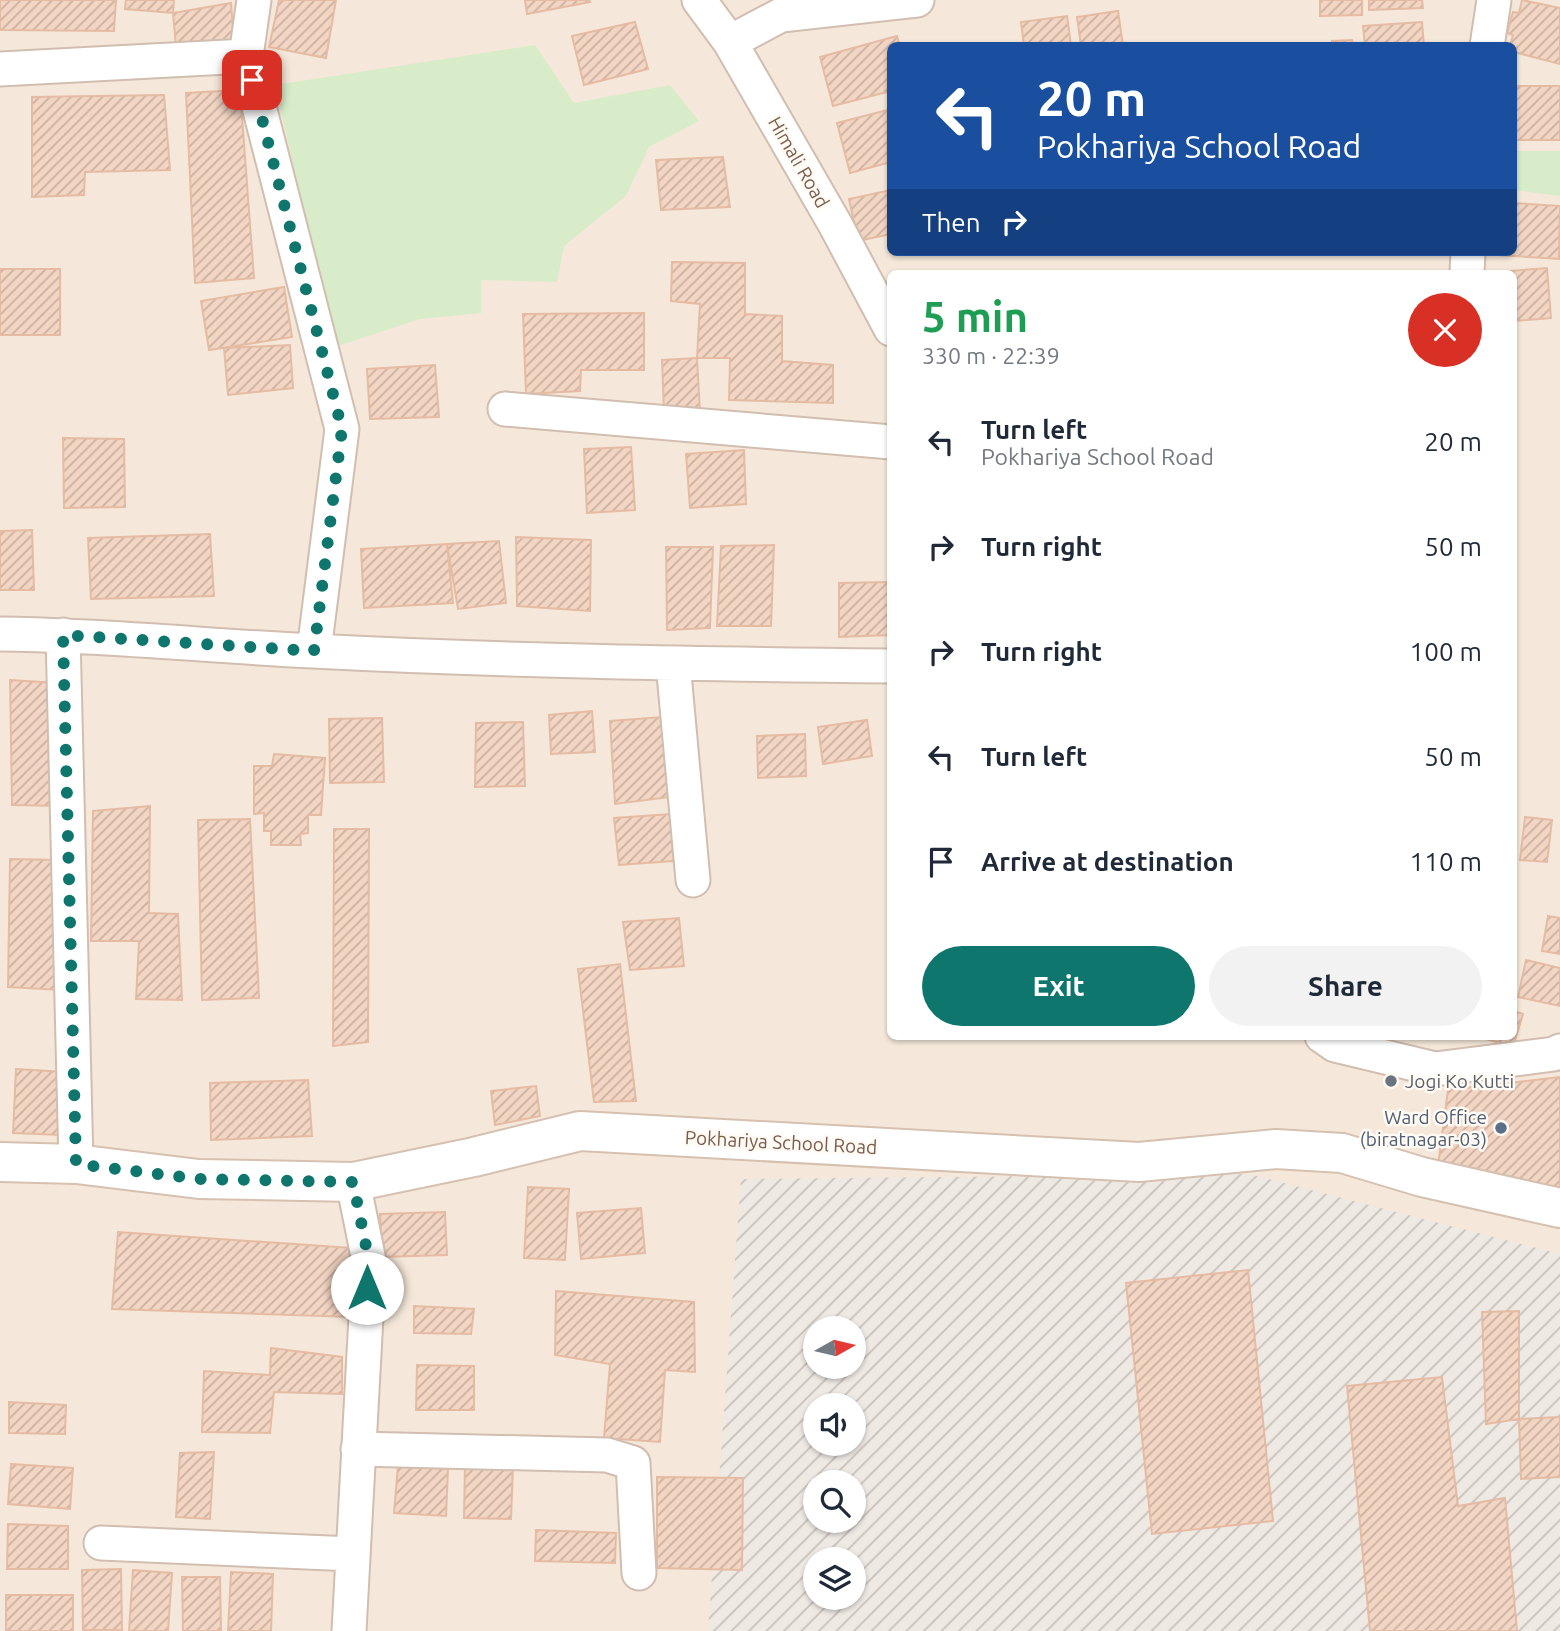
<!DOCTYPE html>
<meta charset="utf-8">
<style>
:root{--surface:#fff;--page:#f2f2f3;--text:#1f2937;--muted:#747a83;--accent:#0f766e}
body{margin:0;font-family:Ubuntu,sans-serif;background:var(--page);color:var(--text);height:100vh;display:flex;flex-direction:column;font-size:26px;white-space:nowrap}
*{box-sizing:border-box;margin:0}
p{font-size:23px;color:var(--muted)}
.icon{flex:none;width:38px;height:38px;fill:none;stroke:currentColor;stroke-width:2;stroke-linecap:round;stroke-linejoin:round}
.map{position:relative;flex:1;overflow:hidden}
.panel{position:absolute;left:887px;top:270px;width:630px;height:770px;display:flex;flex-direction:column;background:var(--surface);border-radius:10px;box-shadow:0 2px 5px #0004}
.panel>*{flex:none}
.top-card{position:absolute;left:887px;top:42px;width:630px;height:214px;border-radius:10px;box-shadow:0 2px 5px #0004;background:#1a4fa0;color:#fff;overflow:hidden}
.needle{width:46px;rotate:82deg}
.tools{position:absolute;left:803px;top:1316px;display:grid;gap:14px}
.tools a{display:grid;place-items:center;width:63px;height:63px;border-radius:50%;background:var(--surface);box-shadow:0 2px 5px #0004;font-size:35px}
.pin{position:absolute;display:grid;place-items:center;width:60px;height:60px;color:#fff;margin:-30px;border-radius:14px;box-shadow:0 4px 10px #0006}
.me{position:absolute;width:77px;margin:-38px;rotate:0deg;stroke-linejoin:round;filter:drop-shadow(0 0 5px #0008)}
.turn{display:flex;align-items:center;gap:24px;height:147px;padding:0 35px;font-size:32px}
.turn .icon{width:91px;height:91px;stroke-width:2.5}
.turn b{display:block;font-size:49px;line-height:60px}
.then{display:flex;align-items:center;height:66px;padding:0 35px;background:#0003;gap:14px;font-size:26px}
.round{display:grid;place-items:center;flex:none;width:74px;height:74px;border-radius:37px;background:var(--page)}
.summary{display:flex;align-items:center;justify-content:space-between;height:119px;padding:0 35px}
h1{font-size:42px;font-weight:700;line-height:52px;color:#1e9e55}
.button{display:flex;gap:14px;margin-top:auto;padding:14px 35px}
.button a{flex:1;height:80px;border-radius:42px;background:var(--accent);color:#fff;font-size:28px;font-weight:700;line-height:80px;text-align:center}
.button a+a{background:var(--page);color:var(--text)}
ul{padding:0;list-style:none}
li{display:flex;align-items:center;gap:21px;height:105px;padding:0 35px}
li div{flex:1}
li b{display:block;font-size:26px}
li em{font-style:normal}
.map>svg:first-child{display:block}
</style>
<div class="map">
<svg width="1560" height="1631" viewBox="0 0 1560 1631">
<defs>
<pattern id="industrial-furrows" width="10" height="10" patternUnits="userSpaceOnUse" patternTransform="scale(1.75)"><rect width="10" height="10" fill="#efe9e4"/><path d="M-1 1l2-2M0 10L10 0M9 11l2-2" fill="none" stroke="#c7c0bb"/></pattern>
<pattern id="building-hatch" width="6" height="6" patternUnits="userSpaceOnUse" patternTransform="scale(1.75)"><rect width="6" height="6" fill="#f3d5c3"/><path d="M-1 1l2-2M0 6l6-6M5 7l2-2" fill="none" stroke="#cab0a1"/></pattern>
</defs>
<rect width="100%" height="100%" fill="#fdf6ec"/>
<path fill="#f5e8da" fill-rule="evenodd" d="M0,0H1560V1631H0ZM891,46H1514V252H891ZM891,273H1514V1036H891ZM816,1328H854V1367H816ZM816,1405H854V1444H816ZM816,1482H854V1521H816ZM816,1559H854V1598H816Z"/>
<path fill="url(#industrial-furrows)" fill-rule="evenodd" d="M1249,1174L1560,1254V1631H708L741,1179ZM816,1328H854V1367H816ZM816,1405H854V1444H816ZM816,1482H854V1521H816ZM816,1559H854V1598H816Z"/>
<path fill="#d8ecc9" d="M535,45L574,103L670,85L699,121L649,147L626,196L564,246L557,282L481,280V313L420,319L335,347L275,85Z
M1514,151H1560V196L1514,190Z"/>
<path fill="url(#building-hatch)" stroke="#e6bba3" stroke-width="2" d="M0,0H116L114,31L0,30Z
M126,0H174L173,13L125,9Z
M279,0H336L326,58L269,47Z
M525,0H589L590,2L527,14Z
M1320,0H1362V15L1320,16Z
M1369,0H1422L1423,8L1369,10Z
M1522,0L1560,8V64L1514,52V46H1510L1513,35L1507,33L1513,12L1519,13Z
M231,3L234,43L176,47L173,13Z
M1118,11L1123,46H1081L1077,17Z
M1067,16L1071,46H1024L1021,22Z
M635,22L648,69L584,85L572,36Z
M1422,22L1424,46H1365L1363,26Z
M897,36L900,46H891V91L833,106L820,57Z
M1352,40L1353,46H1332V41Z
M1514,86H1560V140H1514Z
M240,90L254,278L195,283L186,93Z
M164,95L170,170L85,172L84,195L32,197V97Z
M891,109V162L850,173L837,123Z
M723,157L730,207L661,210L656,160Z
M891,190V234L858,241L849,199Z
M1514,203L1560,206L1559,259L1499,255V252H1514Z
M672,262L745,263V314L782,316V361L833,365V403L729,400L730,358H697L700,304L671,301Z
M1547,268L1551,318L1514,321V273L1496,272Z
M0,269H60V335H0Z
M284,287L292,337L209,350L201,301Z
M644,313V370H581L580,391L526,394L523,314Z
M290,345L293,388L228,395L224,348Z
M697,358L700,412L664,413L662,360Z
M435,365L439,417L370,419L367,369Z
M63,438L124,439L125,507L64,508Z
M631,447L635,510L587,513L584,449Z
M744,450L746,504L690,508L686,454Z
M32,530L34,590H0V531Z
M210,534L214,596L91,599L88,538Z
M516,537L591,540L590,611L517,606Z
M499,541L506,603L458,609L447,544Z
M447,544L453,603L364,608L361,549Z
M774,545L771,626H717L721,546Z
M666,547H713L710,628L667,630Z
M891,582V635L839,637V583Z
M10,680L57,683L59,806L12,805Z
M592,711L595,752L551,754L549,715Z
M663,717L671,797L615,804L610,721Z
M382,718L384,782L330,783L329,719Z
M867,720L872,756L823,764L818,727Z
M523,722L525,786L475,787L476,723Z
M805,734L806,776L758,778L757,736Z
M274,754L325,758L321,815H308V833L300,834L301,845H271V831H264V813L254,814V766H272Z
M150,806L149,913L178,914L182,1000L136,999L139,941H91L93,811Z
M671,814L674,861L619,865L614,818Z
M1525,817L1552,820L1547,862L1520,860Z
M250,819L259,998L202,1000L198,820Z
M334,829H369L368,1042L333,1046Z
M10,859L60,860L61,990L8,987Z
M1548,916L1560,918V954L1542,951Z
M679,918L684,966L630,970L623,922Z
M1526,960L1560,968V1006L1518,997Z
M620,964L636,1101L594,1102L578,969Z
M1514,1011L1523,1014L1513,1047L1476,1036H1514Z
M16,1069L65,1072L61,1135L13,1133Z
M1560,1077V1192L1438,1166L1448,1090Z
M308,1080L312,1136L211,1140L210,1083Z
M536,1086L540,1116L495,1125L491,1091Z
M528,1187L569,1189L565,1260L524,1258Z
M641,1208L645,1253L581,1259L577,1213Z
M445,1212L447,1255L382,1257L380,1214Z
M118,1232L352,1248L351,1317L112,1309Z
M1248,1270L1273,1521L1152,1534L1126,1283Z
M556,1291L694,1302L695,1372L665,1370L660,1442L604,1438L610,1364L555,1355Z
M414,1306L474,1309L471,1334L414,1333Z
M1519,1311V1419L1486,1424L1482,1312Z
M271,1348L342,1357V1394L274,1392L270,1433L202,1432L204,1371L270,1375Z
M417,1365L474,1366V1410H416Z
M1442,1377L1458,1506L1505,1498L1517,1631H1370L1347,1386Z
M9,1402L66,1405L65,1434L9,1433Z
M1560,1417V1477L1521,1479L1519,1419Z
M214,1452L210,1519L176,1517L180,1453Z
M11,1464L73,1468L70,1509L8,1504Z
M465,1464L513,1465L511,1519L464,1518Z
M398,1465L448,1469L446,1516L394,1513Z
M657,1477L743,1478L742,1570L657,1568Z
M8,1524L68,1526V1569H7Z
M536,1530L616,1533L615,1563L535,1561Z
M121,1569L122,1630H83L82,1570Z
M133,1570L172,1573L168,1631H129Z
M231,1572L273,1574L271,1631H228Z
M182,1577H220L221,1631H183Z
M6,1595H73V1631H6Z"/>
<g fill="none" stroke-linecap="round" stroke-linejoin="round">
<defs>
<path id="street" d="M254,0L246,56L342,429L314,651
M699,0L730,42L835,224L891,329
M730,42L781,15L917,0
M1487,46L1494,0
M0,69L246,56
M1467,273L1468,252
M505,409L891,442
M0,634C104,635 208,646 313,651C505,661 698,664 891,666
M63,635L76,1164
M673,663L693,880
M1322,1036L1335,1045L1435,1069L1554,1054L1560,1051
M358,1449L607,1455L633,1463L639,1573
M101,1543L352,1554
M349,1631L369,1261L353,1182"/>
<path id="secondary" d="M0,1162L76,1164L199,1179L353,1182L474,1157L580,1131L1139,1162L1276,1149L1342,1153L1422,1177L1560,1208"/>
</defs>
<use href="#street" stroke="#d1beb0" stroke-width="37"/>
<use href="#secondary" stroke="#d6c0b0" stroke-width="42"/>
<use href="#street" stroke="#fff" stroke-width="33"/>
<use href="#secondary" stroke="#fff" stroke-width="38"/>
</g>
<g fill="none" stroke-linecap="round" stroke-linejoin="round">
<path stroke="#0f766e" stroke-width="12" stroke-dasharray="0 21.6" d="M252,80L342,429L314,651L63,635L76,1164L199,1179L353,1182L369,1261L367,1288"/>
</g>
<circle fill="#6b7280" stroke="#fffaf3" stroke-width="2.5" cx="1391" cy="1081" r="7"/>
<circle fill="#5c6f8a" stroke="#fffaf3" stroke-width="2.5" cx="1501" cy="1128" r="7"/>
<g text-anchor="middle" dominant-baseline="central" stroke-width="5" stroke-linejoin="round" paint-order="stroke">
<g font-size="19" fill="#7a5c4d" stroke="#fffaf3">
<text transform="translate(799 162) rotate(60)">Himali Road</text>
<text transform="translate(781 1142) rotate(3)">Pokhariya School Road</text>
</g>
<g font-size="19" fill="#5b616d" stroke="#fffaf3" text-anchor="start">
<text x="1405" y="1081">Jogi Ko Kutti</text>
</g>
<g font-size="19" fill="#4e5e75" stroke="#fffaf3" text-anchor="end">
<text x="1487" y="1117">Ward Office<tspan x="1487" dy="22">(biratnagar-03)</tspan></text>
</g>
</g>
</svg>
<div class="tools">
<a><svg class="needle" viewBox="-14 -14 28 28"><path d="M0-13l5 13h-10z" fill="#e53935"/><path d="M0 13l5-13h-10z" fill="#747a83"/></svg></a>
<a><svg class="icon" aria-label="sound" viewBox="0 0 24 24"><path d="M4 9h4l5-4v14l-5-4H4zM17 9q2 3 0 6"/></svg></a>
<a><svg class="icon" aria-label="search" viewBox="0 0 24 24"><circle cx="10" cy="10" r="6"/><path d="M15 15l6 6"/></svg></a>
<a><svg class="icon" aria-label="layers" viewBox="0 0 24 24"><path d="M12 4l9 5-9 5-9-5zM3 14l9 5 9-5"/></svg></a>
</div>
<div class="pin" style="left:252px;top:80px;background:#d93025"><svg class="icon" aria-label="arrive" viewBox="0 0 24 24"><path d="M6 21V4h12l-3 4 3 4H6"/></svg></div>
<svg class="me" style="left:367px;top:1288px" viewBox="-20 -20 40 40"><circle r="19" fill="#fff"/><path d="M0-13L10 11 0 6-10 11z" fill="#0f766e"/></svg>
<div class="top-card">
<div class="turn"><svg class="icon" aria-label="left" viewBox="0 0 24 24"><path d="M17 20v-9H6M10 6l-5 5 5 5"/></svg><div><b>20 m</b>Pokhariya School Road</div></div>
<div class="then">Then<svg class="icon" aria-label="right" viewBox="0 0 24 24"><path d="M7 20v-9h11M14 6l5 5-5 5"/></svg></div>
</div>
<section class="panel">
<div class="summary"><div><h1>5 min</h1><p>330 m · 22:39</p></div><a class="round" style="background:#d93025;color:#fff"><svg class="icon" aria-label="close" viewBox="0 0 24 24"><path d="M6 6l12 12M18 6L6 18"/></svg></a></div>
<ul>
<li><svg class="icon" aria-label="left" viewBox="0 0 24 24"><path d="M17 20v-9H6M10 6l-5 5 5 5"/></svg><div><b>Turn left</b><p>Pokhariya School Road</p></div><em>20 m</em></li>
<li><svg class="icon" aria-label="right" viewBox="0 0 24 24"><path d="M7 20v-9h11M14 6l5 5-5 5"/></svg><div><b>Turn right</b></div><em>50 m</em></li>
<li><svg class="icon" aria-label="right" viewBox="0 0 24 24"><path d="M7 20v-9h11M14 6l5 5-5 5"/></svg><div><b>Turn right</b></div><em>100 m</em></li>
<li><svg class="icon" aria-label="left" viewBox="0 0 24 24"><path d="M17 20v-9H6M10 6l-5 5 5 5"/></svg><div><b>Turn left</b></div><em>50 m</em></li>
<li><svg class="icon" aria-label="arrive" viewBox="0 0 24 24"><path d="M6 21V4h12l-3 4 3 4H6"/></svg><div><b>Arrive at destination</b></div><em>110 m</em></li>
</ul>
<div class="button"><a>Exit</a><a>Share</a></div>
</section>
</div>
